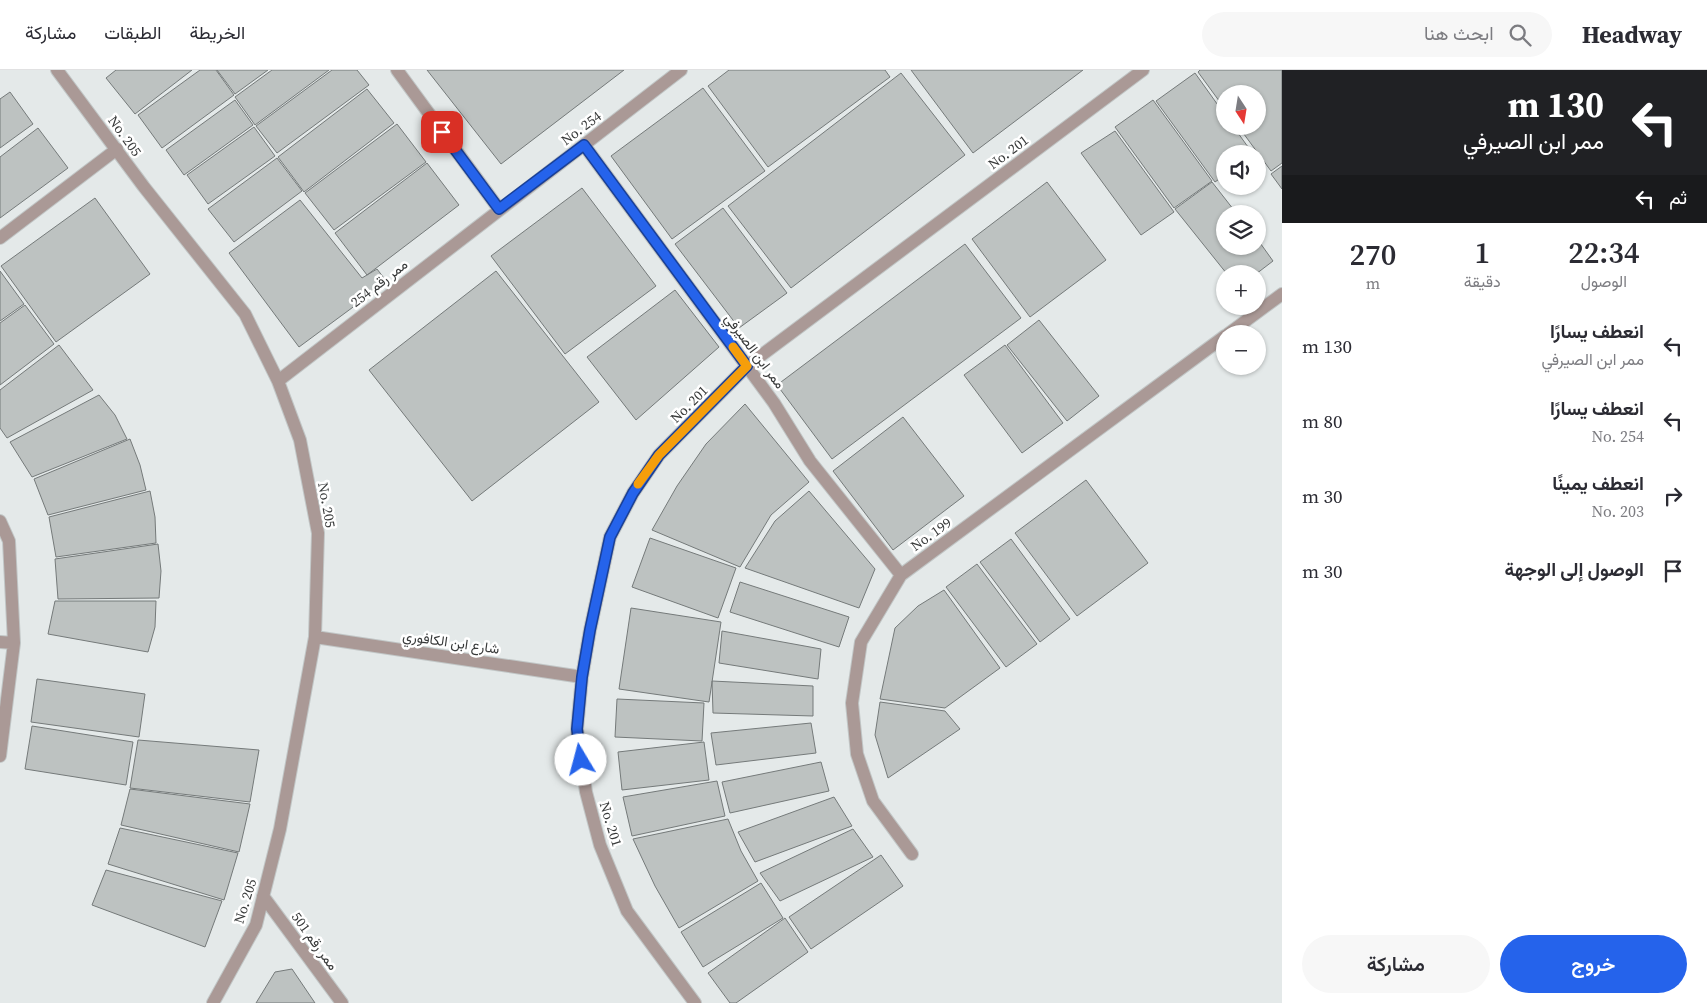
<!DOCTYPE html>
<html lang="ar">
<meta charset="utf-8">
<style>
:root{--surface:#fff;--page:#f7f7f7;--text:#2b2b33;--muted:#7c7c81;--line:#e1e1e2;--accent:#2563eb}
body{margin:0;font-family:"Source Serif 4",Vazirmatn,serif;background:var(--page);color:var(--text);direction:rtl;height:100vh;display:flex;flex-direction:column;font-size:19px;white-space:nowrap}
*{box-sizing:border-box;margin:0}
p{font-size:16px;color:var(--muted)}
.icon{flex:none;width:28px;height:28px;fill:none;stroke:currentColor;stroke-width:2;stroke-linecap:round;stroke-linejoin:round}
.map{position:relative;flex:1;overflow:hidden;direction:ltr}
.details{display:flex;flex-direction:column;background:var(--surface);width:425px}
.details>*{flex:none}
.guide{background:#202124;color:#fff;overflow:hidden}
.needle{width:32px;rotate:168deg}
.controls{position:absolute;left:1216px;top:15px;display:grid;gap:10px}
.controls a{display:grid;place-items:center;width:50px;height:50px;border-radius:50%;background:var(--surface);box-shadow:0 1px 4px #0004;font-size:25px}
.pin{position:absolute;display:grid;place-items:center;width:42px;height:42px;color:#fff;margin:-21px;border-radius:10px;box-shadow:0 2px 8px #0006}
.me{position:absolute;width:55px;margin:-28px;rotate:352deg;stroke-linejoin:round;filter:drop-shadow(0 0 4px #0008)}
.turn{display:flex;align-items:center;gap:18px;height:105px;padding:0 20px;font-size:22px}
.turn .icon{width:65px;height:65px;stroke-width:2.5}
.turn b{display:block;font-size:35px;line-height:42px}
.then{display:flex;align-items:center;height:48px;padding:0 20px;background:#0003;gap:10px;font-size:19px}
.eta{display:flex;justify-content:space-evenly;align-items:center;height:85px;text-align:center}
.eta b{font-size:30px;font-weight:600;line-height:35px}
.cta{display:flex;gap:10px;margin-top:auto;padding:10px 20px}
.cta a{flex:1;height:58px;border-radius:30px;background:var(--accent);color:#fff;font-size:20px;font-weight:600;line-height:58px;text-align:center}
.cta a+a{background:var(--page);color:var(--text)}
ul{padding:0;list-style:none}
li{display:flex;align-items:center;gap:15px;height:75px;padding:0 20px}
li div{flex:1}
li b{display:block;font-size:19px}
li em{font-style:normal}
header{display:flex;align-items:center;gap:30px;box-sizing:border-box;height:70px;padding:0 25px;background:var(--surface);border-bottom:1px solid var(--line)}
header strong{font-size:24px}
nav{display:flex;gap:28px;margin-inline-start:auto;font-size:18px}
.search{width:350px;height:45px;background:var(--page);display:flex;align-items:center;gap:12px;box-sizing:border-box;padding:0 18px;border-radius:28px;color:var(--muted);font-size:19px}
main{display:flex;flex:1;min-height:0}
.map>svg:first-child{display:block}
</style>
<header>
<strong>Headway</strong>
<div class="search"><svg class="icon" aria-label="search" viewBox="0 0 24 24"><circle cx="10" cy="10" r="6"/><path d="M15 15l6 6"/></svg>ابحث هنا</div>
<nav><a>الخريطة</a><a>الطبقات</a><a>مشاركة</a></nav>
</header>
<main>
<section class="details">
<div class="guide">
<div class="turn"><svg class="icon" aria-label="left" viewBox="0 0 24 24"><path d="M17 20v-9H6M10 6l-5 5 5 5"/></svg><div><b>130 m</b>ممر ابن الصيرفي</div></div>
<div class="then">ثم<svg class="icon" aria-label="left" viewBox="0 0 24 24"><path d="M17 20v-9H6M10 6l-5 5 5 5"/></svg></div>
</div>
<div class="eta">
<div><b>22:34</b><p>الوصول</p></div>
<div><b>1</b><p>دقيقة</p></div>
<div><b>270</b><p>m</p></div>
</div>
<ul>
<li><svg class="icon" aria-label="left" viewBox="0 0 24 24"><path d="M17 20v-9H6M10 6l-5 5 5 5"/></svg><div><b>انعطف يسارًا</b><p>ممر ابن الصيرفي</p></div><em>130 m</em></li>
<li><svg class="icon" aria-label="left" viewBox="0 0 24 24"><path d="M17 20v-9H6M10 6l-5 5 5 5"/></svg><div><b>انعطف يسارًا</b><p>No. 254</p></div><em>80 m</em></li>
<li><svg class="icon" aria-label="right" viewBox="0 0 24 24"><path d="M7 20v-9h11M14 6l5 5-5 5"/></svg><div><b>انعطف يمينًا</b><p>No. 203</p></div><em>30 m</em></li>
<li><svg class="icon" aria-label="arrive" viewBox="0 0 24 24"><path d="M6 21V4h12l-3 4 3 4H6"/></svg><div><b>الوصول إلى الوجهة</b></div><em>30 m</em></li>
</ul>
<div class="cta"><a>خروج</a><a>مشاركة</a></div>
</section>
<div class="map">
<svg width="1282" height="933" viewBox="0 0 1282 933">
<rect width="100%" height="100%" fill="#e4e9e9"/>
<path fill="#bdc2c1" stroke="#757a7a" d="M116,0H192L135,44L106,8Z
M200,0H216L234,25L162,78L138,45Z
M217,0H268L235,24Z
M272,0H329L255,55L235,27Z
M332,0H357L369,15L277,83L256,56Z
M427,0H624L501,94Z
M729,0H885L890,7L768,97L708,16Z
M911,0H1083L973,83Z
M1200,0H1282V93L1271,101L1238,56H1258V24H1225V39L1198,2Z
M901,3L965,85L791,218L728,136Z
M1195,3L1225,45V56H1233L1253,84H1225V105L1215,112L1156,31Z
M703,18L765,101L672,169L611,86Z
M367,19L394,53L304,122L278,87Z
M10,22L33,54L0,78V29Z
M235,30L253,55L184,105L166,80Z
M1153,30L1212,111L1174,138L1115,57Z
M397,54L426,92L334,160L305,123Z
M254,57L275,86L208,134L187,105Z
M38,58L68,98L0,148V87Z
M1115,61L1174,142L1141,165L1081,83Z
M277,88L302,121L234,172L208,139Z
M427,93L459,135L367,205L335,163Z
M1282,96V119L1271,104Z
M1047,112L1106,190L1030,247L972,169Z
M1212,112L1237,144H1225V176H1258V170L1273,191L1256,204H1227L1175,139Z
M582,118L656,216L565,284L491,186Z
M95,128L150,204L56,272L1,196Z
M300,130L362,208L377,199L387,212L299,277L229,183Z
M723,138L787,223L739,258L675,174Z
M965,174L1021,248L832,389L777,315Z
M0,201L24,234L0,251Z
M496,201L599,332L472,431L369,300Z
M675,220L719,277L636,350L587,287Z
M25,235L54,274L0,315V253Z
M1039,250L1099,326L1067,351L1007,275Z
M59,275L93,320L7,368L0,358V320Z
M1005,275L1063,353L1022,383L964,305Z
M99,325L115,345L127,369L32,407L10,372Z
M745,334L809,412L771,445L740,497L652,460L677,416L706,374Z
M903,347L964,426L893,480L833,401Z
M130,369L140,395L146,420L48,445L34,409Z
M1086,410L1148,493L1077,546L1015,463Z
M150,421L155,447L156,473L56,487L49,447Z
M809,421L875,499L859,538L745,498L775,451Z
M650,468L736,498L718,548L632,517Z
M1011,469L1070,549L1040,572L980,492Z
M158,474L161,501L159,528L58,529L55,489Z
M977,494L1037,574L1006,597L946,517Z
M740,512L849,547L839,577L730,542Z
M944,520L1000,598L945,638L880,629L895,558L918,536Z
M55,531H156L155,557L148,582L48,564Z
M631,538L721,552L709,632L619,619Z
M722,561L821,579L818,609L719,593Z
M37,609L145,624L139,667L31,652Z
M712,611L813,616V646L713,643Z
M617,629L704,633L702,671L615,667Z
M880,632L945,641L960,659L888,708L875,665Z
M811,653L816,683L716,695L711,663Z
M32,656L133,672L126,715L25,699Z
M138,670L259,680L250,732L130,718Z
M704,672L709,710L622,720L618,682Z
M821,692L829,721L730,743L722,712Z
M717,711L725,746L632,766L623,727Z
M130,719L250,734L239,782L121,755Z
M834,727L852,756L755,792L738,762Z
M728,749L741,781L758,811L679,858L655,816L633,769Z
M120,758L238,783L224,830L108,794Z
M853,759L873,787L780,831L760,803Z
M881,785L903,816L811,879L789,847Z
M106,800L222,831L205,877L92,835Z
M761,813L783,848L703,897L681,862Z
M785,848L808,882L736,933H730L708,903Z
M292,899L315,933H256L275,902Z"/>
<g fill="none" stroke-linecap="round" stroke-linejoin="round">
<defs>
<path id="minor" d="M57,0L144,117L245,244L278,311L300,370L318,463L315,567L280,759L256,855L213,933
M397,0L499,139
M584,75L774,333L810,391L901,505
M0,168L117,79
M1228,264L1282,224
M278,311L681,0
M0,451L9,471L14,573L0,686
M315,567L582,607
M0,572L14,573
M912,784L873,731L857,684L852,633L861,572L901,505L1225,266
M263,826L342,933
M695,933L627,841L600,775L586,722L577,659L582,607L590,560L610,467L633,423L659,385L747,296L1143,0"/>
</defs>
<use href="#minor" stroke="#c1c6c6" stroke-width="14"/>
<use href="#minor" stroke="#aa9996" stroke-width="12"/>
</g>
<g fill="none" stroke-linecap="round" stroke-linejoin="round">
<defs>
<path id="route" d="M442,62L499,139L584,75L747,296L659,385L633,423L610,467L590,560L582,607L577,659L581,690"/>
</defs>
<use href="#route" stroke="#184099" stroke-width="12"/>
<use href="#route" stroke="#2563eb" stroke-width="9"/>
<path stroke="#f59e0b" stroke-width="9" d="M638,414L659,385L747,296L733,277"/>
</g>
<g text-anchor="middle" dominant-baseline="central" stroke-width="5" stroke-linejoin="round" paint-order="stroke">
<g font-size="14" fill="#373939" stroke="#fff">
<text transform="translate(581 58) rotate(-37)">No. 254</text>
<text transform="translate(125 66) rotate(54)">No. 205</text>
<text transform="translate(1008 82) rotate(-37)">No. 201</text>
<text transform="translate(379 213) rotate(-38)">ممر رقم 254</text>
<text transform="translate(755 281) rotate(53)">ممر ابن الصيرفي</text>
<text transform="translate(689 334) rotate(-45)">No. 201</text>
<text transform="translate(327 435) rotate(80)">No. 205</text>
<text transform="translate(931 464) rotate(-36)">No. 199</text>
<text transform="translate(451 572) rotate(8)">شارع ابن الكافوري</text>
<text transform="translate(611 754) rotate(73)">No. 201</text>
<text transform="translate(245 831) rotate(-73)">No. 205</text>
<text transform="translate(315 871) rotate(54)">ممر رقم 501</text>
</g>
</g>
</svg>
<div class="controls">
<a><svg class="needle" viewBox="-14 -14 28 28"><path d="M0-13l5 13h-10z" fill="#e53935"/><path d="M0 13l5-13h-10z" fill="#7c7c81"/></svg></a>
<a><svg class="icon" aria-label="sound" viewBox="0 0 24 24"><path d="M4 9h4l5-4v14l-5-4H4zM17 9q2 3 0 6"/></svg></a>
<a><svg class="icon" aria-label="layers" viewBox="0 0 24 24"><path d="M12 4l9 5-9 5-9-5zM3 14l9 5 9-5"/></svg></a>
<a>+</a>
<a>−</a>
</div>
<div class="pin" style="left:442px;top:62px;background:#d93025"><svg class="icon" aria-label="arrive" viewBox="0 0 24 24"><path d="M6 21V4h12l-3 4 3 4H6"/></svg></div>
<svg class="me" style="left:581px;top:690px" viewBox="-20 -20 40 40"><circle r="19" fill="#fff"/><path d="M0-13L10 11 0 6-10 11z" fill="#2563eb"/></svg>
</div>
</main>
